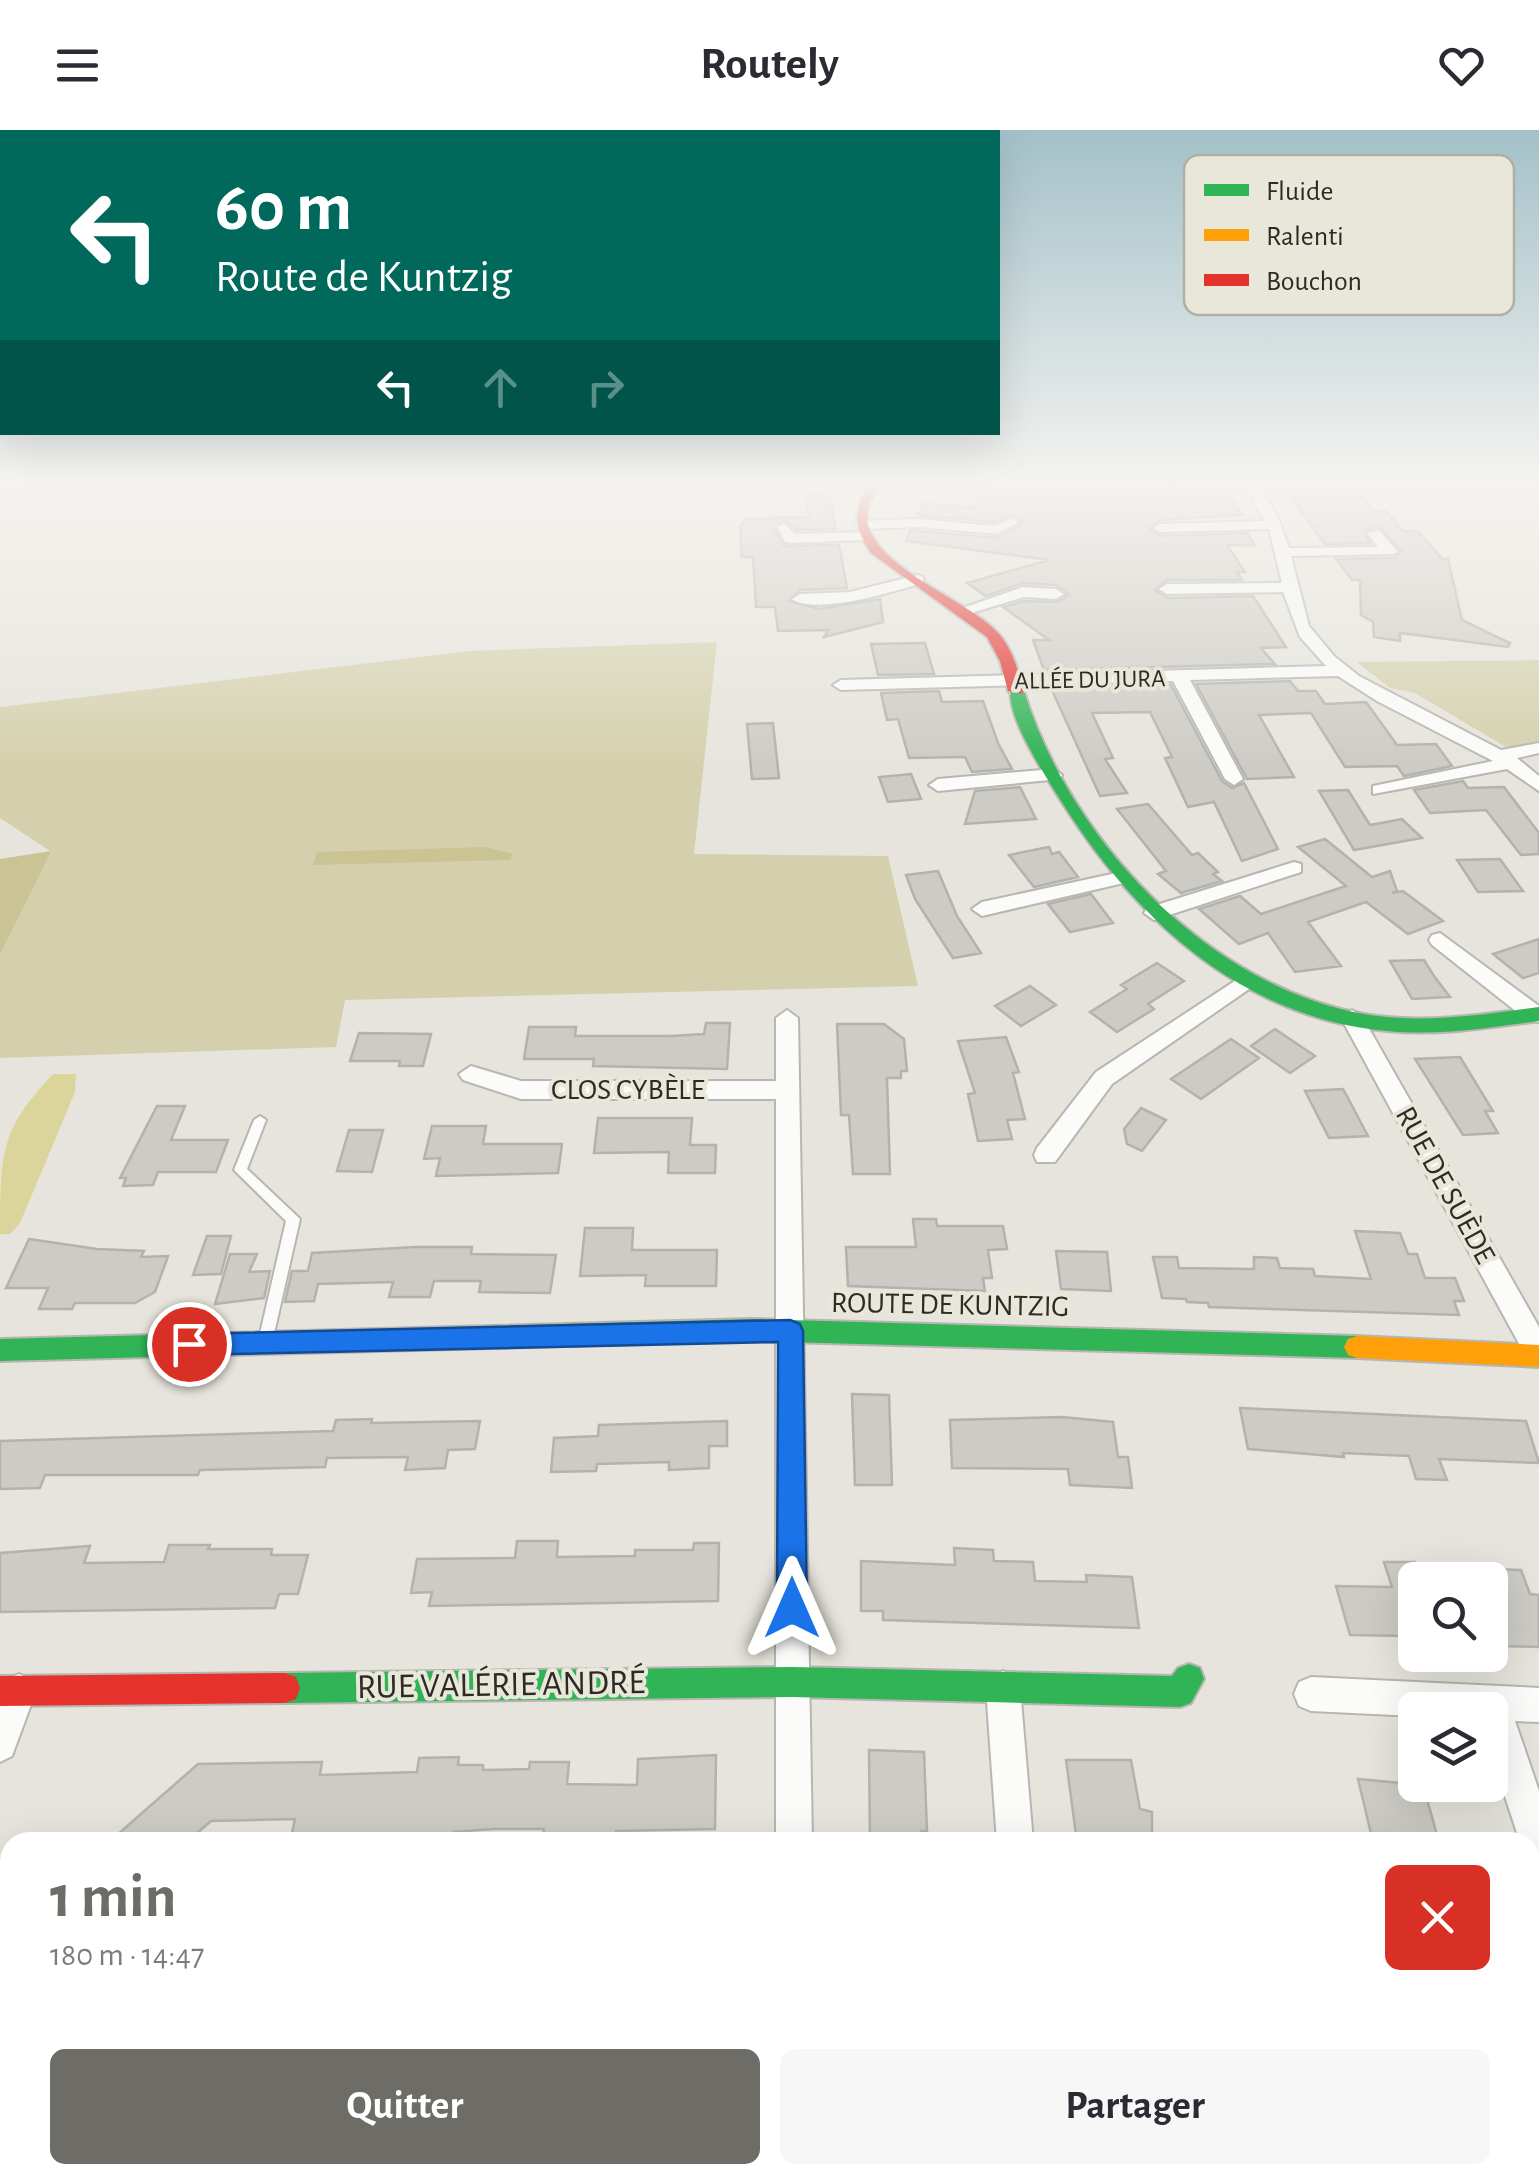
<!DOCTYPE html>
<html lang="fr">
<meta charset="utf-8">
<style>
:root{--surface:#fff;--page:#f7f7f7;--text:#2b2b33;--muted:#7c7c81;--accent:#6d6c66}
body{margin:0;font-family:"Alegreya Sans",sans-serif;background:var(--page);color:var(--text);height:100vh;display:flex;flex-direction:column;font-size:38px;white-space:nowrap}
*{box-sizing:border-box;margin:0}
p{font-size:32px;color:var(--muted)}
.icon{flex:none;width:55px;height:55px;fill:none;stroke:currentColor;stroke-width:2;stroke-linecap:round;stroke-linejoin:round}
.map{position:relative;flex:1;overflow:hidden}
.details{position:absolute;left:0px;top:1702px;width:1540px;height:352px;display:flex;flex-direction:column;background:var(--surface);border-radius:30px 30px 0 0;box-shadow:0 10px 40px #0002}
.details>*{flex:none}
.banner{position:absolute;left:0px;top:0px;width:1000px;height:305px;box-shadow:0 10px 40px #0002;background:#00695c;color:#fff;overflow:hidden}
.fabs{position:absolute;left:1398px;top:1432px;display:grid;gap:20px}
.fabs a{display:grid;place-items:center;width:110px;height:110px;border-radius:15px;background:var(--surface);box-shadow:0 10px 40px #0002;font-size:50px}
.pin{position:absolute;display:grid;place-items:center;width:85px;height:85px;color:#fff;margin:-42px;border:5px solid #fff;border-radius:50%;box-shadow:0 2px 10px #0007}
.me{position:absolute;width:110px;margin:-55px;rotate:0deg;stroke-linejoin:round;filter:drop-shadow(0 0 8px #0008)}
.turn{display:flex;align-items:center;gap:35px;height:210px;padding:0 50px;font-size:45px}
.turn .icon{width:130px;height:130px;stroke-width:2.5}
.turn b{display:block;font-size:70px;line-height:85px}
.lanes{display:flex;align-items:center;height:95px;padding:0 50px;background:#0003;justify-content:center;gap:50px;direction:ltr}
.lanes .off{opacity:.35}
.round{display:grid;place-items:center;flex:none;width:105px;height:105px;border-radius:15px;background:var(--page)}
.head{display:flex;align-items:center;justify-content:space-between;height:170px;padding:0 50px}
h1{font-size:60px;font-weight:700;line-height:75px;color:var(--accent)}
.button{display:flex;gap:20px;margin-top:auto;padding:20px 50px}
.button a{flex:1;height:115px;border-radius:15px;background:var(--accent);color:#fff;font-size:40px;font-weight:700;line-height:115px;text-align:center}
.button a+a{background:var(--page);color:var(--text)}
header{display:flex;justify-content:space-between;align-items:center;height:130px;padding:0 50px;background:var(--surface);font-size:45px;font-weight:700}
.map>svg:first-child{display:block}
</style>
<header><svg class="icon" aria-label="menu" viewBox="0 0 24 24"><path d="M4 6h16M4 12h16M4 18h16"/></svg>Routely<svg class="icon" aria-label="heart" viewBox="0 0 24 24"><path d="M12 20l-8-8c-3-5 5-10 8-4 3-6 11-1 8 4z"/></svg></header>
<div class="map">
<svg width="1539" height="2053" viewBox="0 0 1539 2053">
<rect width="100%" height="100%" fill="#e6e4dc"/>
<path fill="#d4d0ad" d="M717,512L694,724L888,726L918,856L345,870L336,917L0,928V825L50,721L0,688V577L470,521Z
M1539,530V625L1511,620L1415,563L1390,558L1357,532Z
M851,2045H1382L1384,2053H851Z"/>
<path fill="#cac494" d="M485,717L513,724L510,730L313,735L317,722Z
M51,721L0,825V729Z"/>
<path fill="#dcd59b" d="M53,944H76L75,962L20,1093L10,1104H0C0,1023 0,1000 53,944Z"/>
<path fill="#cdcbc5" stroke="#b3b2ac" stroke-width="2.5" d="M986,351H1020L1034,363L1113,351H1133L1160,361L1178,355L1220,354L1242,385L1160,390L1149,399L1160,406L1247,403L1255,415H1227L1245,442H1237L1242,450H1167L1155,460L1167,468L1253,466L1286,517L1261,518L1275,534L1044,540L1033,510H1049L1003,477L1024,471L1058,472L1068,465L1066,461L1056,455L1023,453L986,466L967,453L1049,430L906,411L910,401H919L997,408L1020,395L1022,391L1013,385L994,392L918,385L924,373L975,378Z
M1315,352H1350L1374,382L1386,381L1403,401H1418L1442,429H1448L1462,490L1510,513L1508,517L1400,503V511L1374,507L1373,492L1361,485L1360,450H1352L1336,429L1395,428L1401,421L1378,396L1364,401L1370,413L1325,414L1292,369L1327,368Z
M805,363L830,366L836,399L796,400L784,389L774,399L784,416L839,415L847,458L800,460L789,471L819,479L880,469L883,492L824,507L828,500L778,501L775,477H756L753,427H742L740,397L747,389L809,387Z
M925,513L934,544L878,545L871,514Z
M1290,551L1298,561H1316L1325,574L1366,572L1397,615L1436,614L1452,636L1404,646L1397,636L1345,637L1311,583L1259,585L1294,647L1247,649L1196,554Z
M1171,555L1222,651L1232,658L1244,653L1278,719L1242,731L1214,672L1188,677L1165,628L1172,627L1150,582L1092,583L1113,628L1105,629L1127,663L1100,666L1051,558Z
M939,561L942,572L983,571L998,613L1012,639L972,642L965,627L909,628L898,589L887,590L881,563Z
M773,593L779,648L752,649L747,594Z
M911,644L921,669L888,672L879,647Z
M1463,651L1468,658L1504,657L1539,703V724L1521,725L1486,680L1430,683L1414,660Z
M1020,657L1036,689L965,694L975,661Z
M1348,660L1370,695L1402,689L1422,708L1354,720L1319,661Z
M1148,674L1192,725L1198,723L1218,742L1213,744L1222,751L1181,763L1158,744L1166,741L1117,679Z
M1325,709L1372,747L1390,741L1397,761L1392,763L1403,761L1443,791L1408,804L1366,772L1308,792L1341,836L1295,842L1268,803L1239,814L1199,779L1240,766L1261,784L1346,756L1298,717Z
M1049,717L1052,724L1059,722L1078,747L1034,757L1009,725Z
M1500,729L1523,761L1478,762L1457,730Z
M938,741L957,786L981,823L953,828L915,769L906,745Z
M1091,764L1113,793L1070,802L1048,774Z
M1539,809V843L1523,848L1493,824Z
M1424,830L1434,846L1450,867L1412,869L1390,831Z
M1157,833L1184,851L1148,874L1154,879L1117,902L1090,882L1127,859L1121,855Z
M1030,856L1056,875L1021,896L995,876Z
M706,893H730L727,939L593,936L594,929H524L529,897H576L575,906H671L704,904Z
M837,894H884L904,909L907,941H901V948H887L890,1044H853L849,985H841Z
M1275,899L1315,926L1290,943L1251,916Z
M359,903L431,904L423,936H399L400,931H350Z
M1006,907L1019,942L1013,943L1025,989L1007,990L1012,1009L978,1011L968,964L975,963L958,911Z
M1231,909L1259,928L1201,969L1171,949Z
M1460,927L1493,981H1485L1498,1003L1463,1005L1415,929Z
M1343,959L1348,968L1368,1006L1329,1008L1305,961Z
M157,976H185L171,1010H228L216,1042H158L153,1055L123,1056L126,1048H120Z
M1141,978L1166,990L1142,1021L1127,1014L1124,999Z
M598,988H692L690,1015H716L715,1043H668L669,1022L594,1023Z
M432,996H486L483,1014H562L558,1043L436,1046L440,1028L424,1029Z
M349,1000H383L372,1042L337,1041Z
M913,1089H936L937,1096H1003L1007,1119L988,1120L992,1148H983L985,1161L848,1156L846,1117H916Z
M585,1098H633L632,1120H717L716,1156H645L646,1145L580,1146Z
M1355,1101L1400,1103L1408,1124H1417L1425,1148H1455L1464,1171H1454L1459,1185L1209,1177L1208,1173L1187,1172L1186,1169L1162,1168L1153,1127H1177L1179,1138L1254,1139V1127L1277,1128L1280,1138L1313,1139L1315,1146L1371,1149Z
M207,1106H231L221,1144L193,1145Z
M29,1109L97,1119L144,1121L141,1127L168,1126L155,1162L135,1173H75L72,1179H39L48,1158H6Z
M415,1117H472L471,1124L556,1125L550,1163L479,1162L481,1151H434L430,1167H389L393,1152L318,1154L314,1171L285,1172L292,1141H308L312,1123Z
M1056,1121L1107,1122L1111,1161L1061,1159Z
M230,1124H257L249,1142L270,1141L264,1168L215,1174Z
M852,1264L889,1265L892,1355H855Z
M1240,1278L1526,1291L1539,1333L1439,1329L1447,1350L1416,1349L1409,1326L1343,1323L1344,1327L1248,1319Z
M1062,1287L1113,1292L1118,1327H1128L1132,1358L1070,1355L1068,1339L952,1338L950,1290Z
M372,1289L371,1293L480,1291L475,1319L448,1320L445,1338L405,1340L408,1327L327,1328L325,1337L200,1340L198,1345H45L40,1358L0,1359V1311L333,1301L336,1290Z
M727,1291V1316H709V1338L669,1340V1332L597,1334L596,1341L551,1342L554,1308L598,1306L599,1295Z
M517,1411H558L557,1427L635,1426V1420H693L694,1413H719L718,1471L429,1476L432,1462L411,1463L417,1429L515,1428Z
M169,1415H210L208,1419H272L271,1425H308L298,1464H279L275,1478L0,1482V1423L90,1416L84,1433L164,1432Z
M954,1418L993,1420L994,1431L1033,1432L1035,1451L1087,1452L1086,1445L1132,1447L1139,1498L883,1490V1481H861V1431L955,1435Z
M1384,1432H1415V1514L1409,1515L1406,1506L1350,1505L1336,1456L1392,1457Z
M1490,1439L1521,1440L1530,1464L1539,1465V1517L1501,1516L1490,1484Z
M869,1620L924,1622L927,1701H921L922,1712H870Z
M716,1625L715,1699L616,1701L615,1712H542L544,1699H494L453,1702L452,1712H290L295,1689L211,1691L187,1712H109L198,1634L322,1632L320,1645L417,1642L419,1628L459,1627L458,1635H483V1640L529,1639L530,1632H569L567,1654L637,1655L638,1629Z
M1066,1630H1131L1140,1679L1152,1682V1712H1077Z
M1358,1649L1423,1655L1439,1712H1373Z"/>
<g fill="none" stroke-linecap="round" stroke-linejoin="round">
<defs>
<path id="lane" d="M260,986L266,990L247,1039L300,1089L273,1208L271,1212L266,1214L261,1212L259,1208L286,1091L234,1040L254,990Z"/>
<path id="street" d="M1156,351H1178L1161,357Z
M1242,351H1256L1259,355L1278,388L1289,418L1378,417L1367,403L1379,400L1397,421L1395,424L1291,426L1309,496L1334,526L1359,546L1501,620L1539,613V623L1517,628L1539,646V661L1507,639L1373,664V656L1493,631L1377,571L1338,546L1190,550L1243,649L1234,655L1225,649L1173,551L841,560L833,555L841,550L1326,536L1300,507L1283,462L1167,464L1159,459L1167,454L1282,453L1269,399L1160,402L1153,398L1160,394L1265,391Z
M1011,388L1018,392L997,404L919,397L861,399L854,395L861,391L919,389L995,396Z
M784,393L795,404L865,402L872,406L865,410L790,413L785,412L777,397Z
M918,445L923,447V453C894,461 817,486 792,469L800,464L850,462Z
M1023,457L1056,459L1064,464L1056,469L1024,467L962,486L954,481Z
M1053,639L1062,645L1060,649L938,661L929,655L938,649Z
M1294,732L1301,734V742L1154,790L1144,783L1147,778Z
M1121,742L1131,748L1128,752L982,786L972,779L982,772Z
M1440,803L1539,876V892L1527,890L1432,815L1429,810L1432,805Z
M1244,845L1255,852L1252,857L1112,954L1055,1032H1037L1034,1025L1037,1018L1096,942Z
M787,880L798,888L812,1712H776V969H521L463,950L459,944L471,936L521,951H776V888Z
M1352,880L1363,888L1539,1197V1235L1529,1232L1341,888Z
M1003,1541L1015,1546L1020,1558L1033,1712H997L986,1558L991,1546Z
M19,1544L31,1549L36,1561L12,1626L0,1632V1566L7,1549Z
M1311,1547L1539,1558V1592L1515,1591L1539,1661V1733L1530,1730V1712H1520L1490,1621V1580H1415V1586L1311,1581L1299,1576L1294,1564L1299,1552Z
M769,2045H811L810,2053H768Z"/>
<path id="fast" d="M1011,558L1024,561C1070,710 1208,856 1364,884C1421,894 1481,885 1539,877V891C1489,898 1438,906 1387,901C1243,888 1137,791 1063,674C1047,648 1005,586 1011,558Z
M751,1189L1357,1206L1366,1209L1370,1217L1366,1225L1357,1228L751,1211L0,1231V1209Z
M1189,1534L1200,1538L1204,1549L1191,1573L1180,1577L793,1567L285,1573L274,1569L270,1558L274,1547L285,1543L793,1537L1172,1546L1178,1538Z"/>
<path id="slow" d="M1357,1206L1539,1215V1237L1357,1228L1348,1225L1344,1217L1348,1209Z"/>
<path id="jam" d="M872,351H884C877,361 867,373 867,386C868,437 969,469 999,504C1013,520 1018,541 1024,561L1021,564L1008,561L1000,531L987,507L871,423C852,395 853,379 872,351Z
M285,1543L296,1547L300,1558L296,1569L285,1573L0,1576V1546Z"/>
</defs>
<use href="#lane" stroke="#b8b6b1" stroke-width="4"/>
<use href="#street" stroke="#b8b6b1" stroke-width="4"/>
<use href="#fast" stroke="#b8b6b1" stroke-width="4"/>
<use href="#slow" stroke="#b8b6b1" stroke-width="4"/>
<use href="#jam" stroke="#b8b6b1" stroke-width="4"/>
<use href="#lane" fill="#fbfbfa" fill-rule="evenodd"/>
<use href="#street" fill="#fbfbfa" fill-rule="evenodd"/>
<use href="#fast" fill="#30b455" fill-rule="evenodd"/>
<use href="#slow" fill="#ff9f0a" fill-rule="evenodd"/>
<use href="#jam" fill="#e5322d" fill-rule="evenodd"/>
</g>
<linearGradient id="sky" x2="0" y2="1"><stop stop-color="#a3c1c9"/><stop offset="0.55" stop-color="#f4f3ef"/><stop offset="1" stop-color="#f4f3ef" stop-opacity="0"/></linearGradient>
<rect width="1539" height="638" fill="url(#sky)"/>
<path fill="#1a73e8" stroke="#114b97" stroke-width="2.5" d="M790,1190L800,1194L803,1201L807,1478L803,1488L792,1492L782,1488L777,1478L778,1212L189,1225L180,1222L176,1214L180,1207L189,1204Z"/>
<g text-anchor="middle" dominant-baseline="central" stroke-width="8" stroke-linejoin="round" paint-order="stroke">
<g font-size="25" fill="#2c2b26" stroke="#e9e7d9">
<text transform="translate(1090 550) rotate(-1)">ALLÉE DU JURA</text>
</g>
<g font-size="30" fill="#2c2b26" stroke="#e9e7d9">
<text x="628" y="960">CLOS CYBÈLE</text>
<text transform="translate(1445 1055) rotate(61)">RUE DE SUÈDE</text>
<text transform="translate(950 1175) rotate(1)">ROUTE DE KUNTZIG</text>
</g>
<g font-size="35" fill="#2c2b26" stroke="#e9e7d9">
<text transform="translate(501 1555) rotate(-1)">RUE VALÉRIE ANDRÉ</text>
</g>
</g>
<rect x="1184" y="25" width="330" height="160" rx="15" fill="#e9e7d9" stroke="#b0afa3" stroke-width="2.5"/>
<rect x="1204" y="54" width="45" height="12" fill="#30b455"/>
<rect x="1204" y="99" width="45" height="12" fill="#ff9f0a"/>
<rect x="1204" y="144" width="45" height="12" fill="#e5322d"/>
<g font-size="28" fill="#2c2b26">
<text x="1266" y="70">Fluide</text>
<text x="1266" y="115">Ralenti</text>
<text x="1266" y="160">Bouchon</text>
</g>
</svg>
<div class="fabs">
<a><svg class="icon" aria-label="search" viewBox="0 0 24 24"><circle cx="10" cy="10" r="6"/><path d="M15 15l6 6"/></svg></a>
<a><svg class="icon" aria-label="layers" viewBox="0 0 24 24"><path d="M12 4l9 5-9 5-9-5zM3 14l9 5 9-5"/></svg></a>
</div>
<div class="pin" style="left:189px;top:1214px;background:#d93025"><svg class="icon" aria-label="arrive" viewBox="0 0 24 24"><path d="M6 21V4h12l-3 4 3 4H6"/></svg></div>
<svg class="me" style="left:792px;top:1478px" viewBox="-20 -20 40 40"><path d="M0-17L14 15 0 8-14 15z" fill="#1a73e8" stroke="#fff" stroke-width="4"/></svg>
<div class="banner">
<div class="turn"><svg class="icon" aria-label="left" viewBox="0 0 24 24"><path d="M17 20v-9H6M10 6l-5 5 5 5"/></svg><div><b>60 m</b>Route de Kuntzig</div></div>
<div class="lanes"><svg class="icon" aria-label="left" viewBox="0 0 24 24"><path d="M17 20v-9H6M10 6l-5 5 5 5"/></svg><svg class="icon off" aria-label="ahead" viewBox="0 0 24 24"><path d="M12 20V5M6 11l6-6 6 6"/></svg><svg class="icon off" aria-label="right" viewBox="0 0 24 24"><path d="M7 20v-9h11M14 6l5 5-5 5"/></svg></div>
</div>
<section class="details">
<div class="head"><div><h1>1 min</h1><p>180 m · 14:47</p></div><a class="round" style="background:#d93025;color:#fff"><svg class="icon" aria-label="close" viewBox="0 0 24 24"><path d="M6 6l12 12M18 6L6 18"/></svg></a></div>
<div class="button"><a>Quitter</a><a>Partager</a></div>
</section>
</div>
